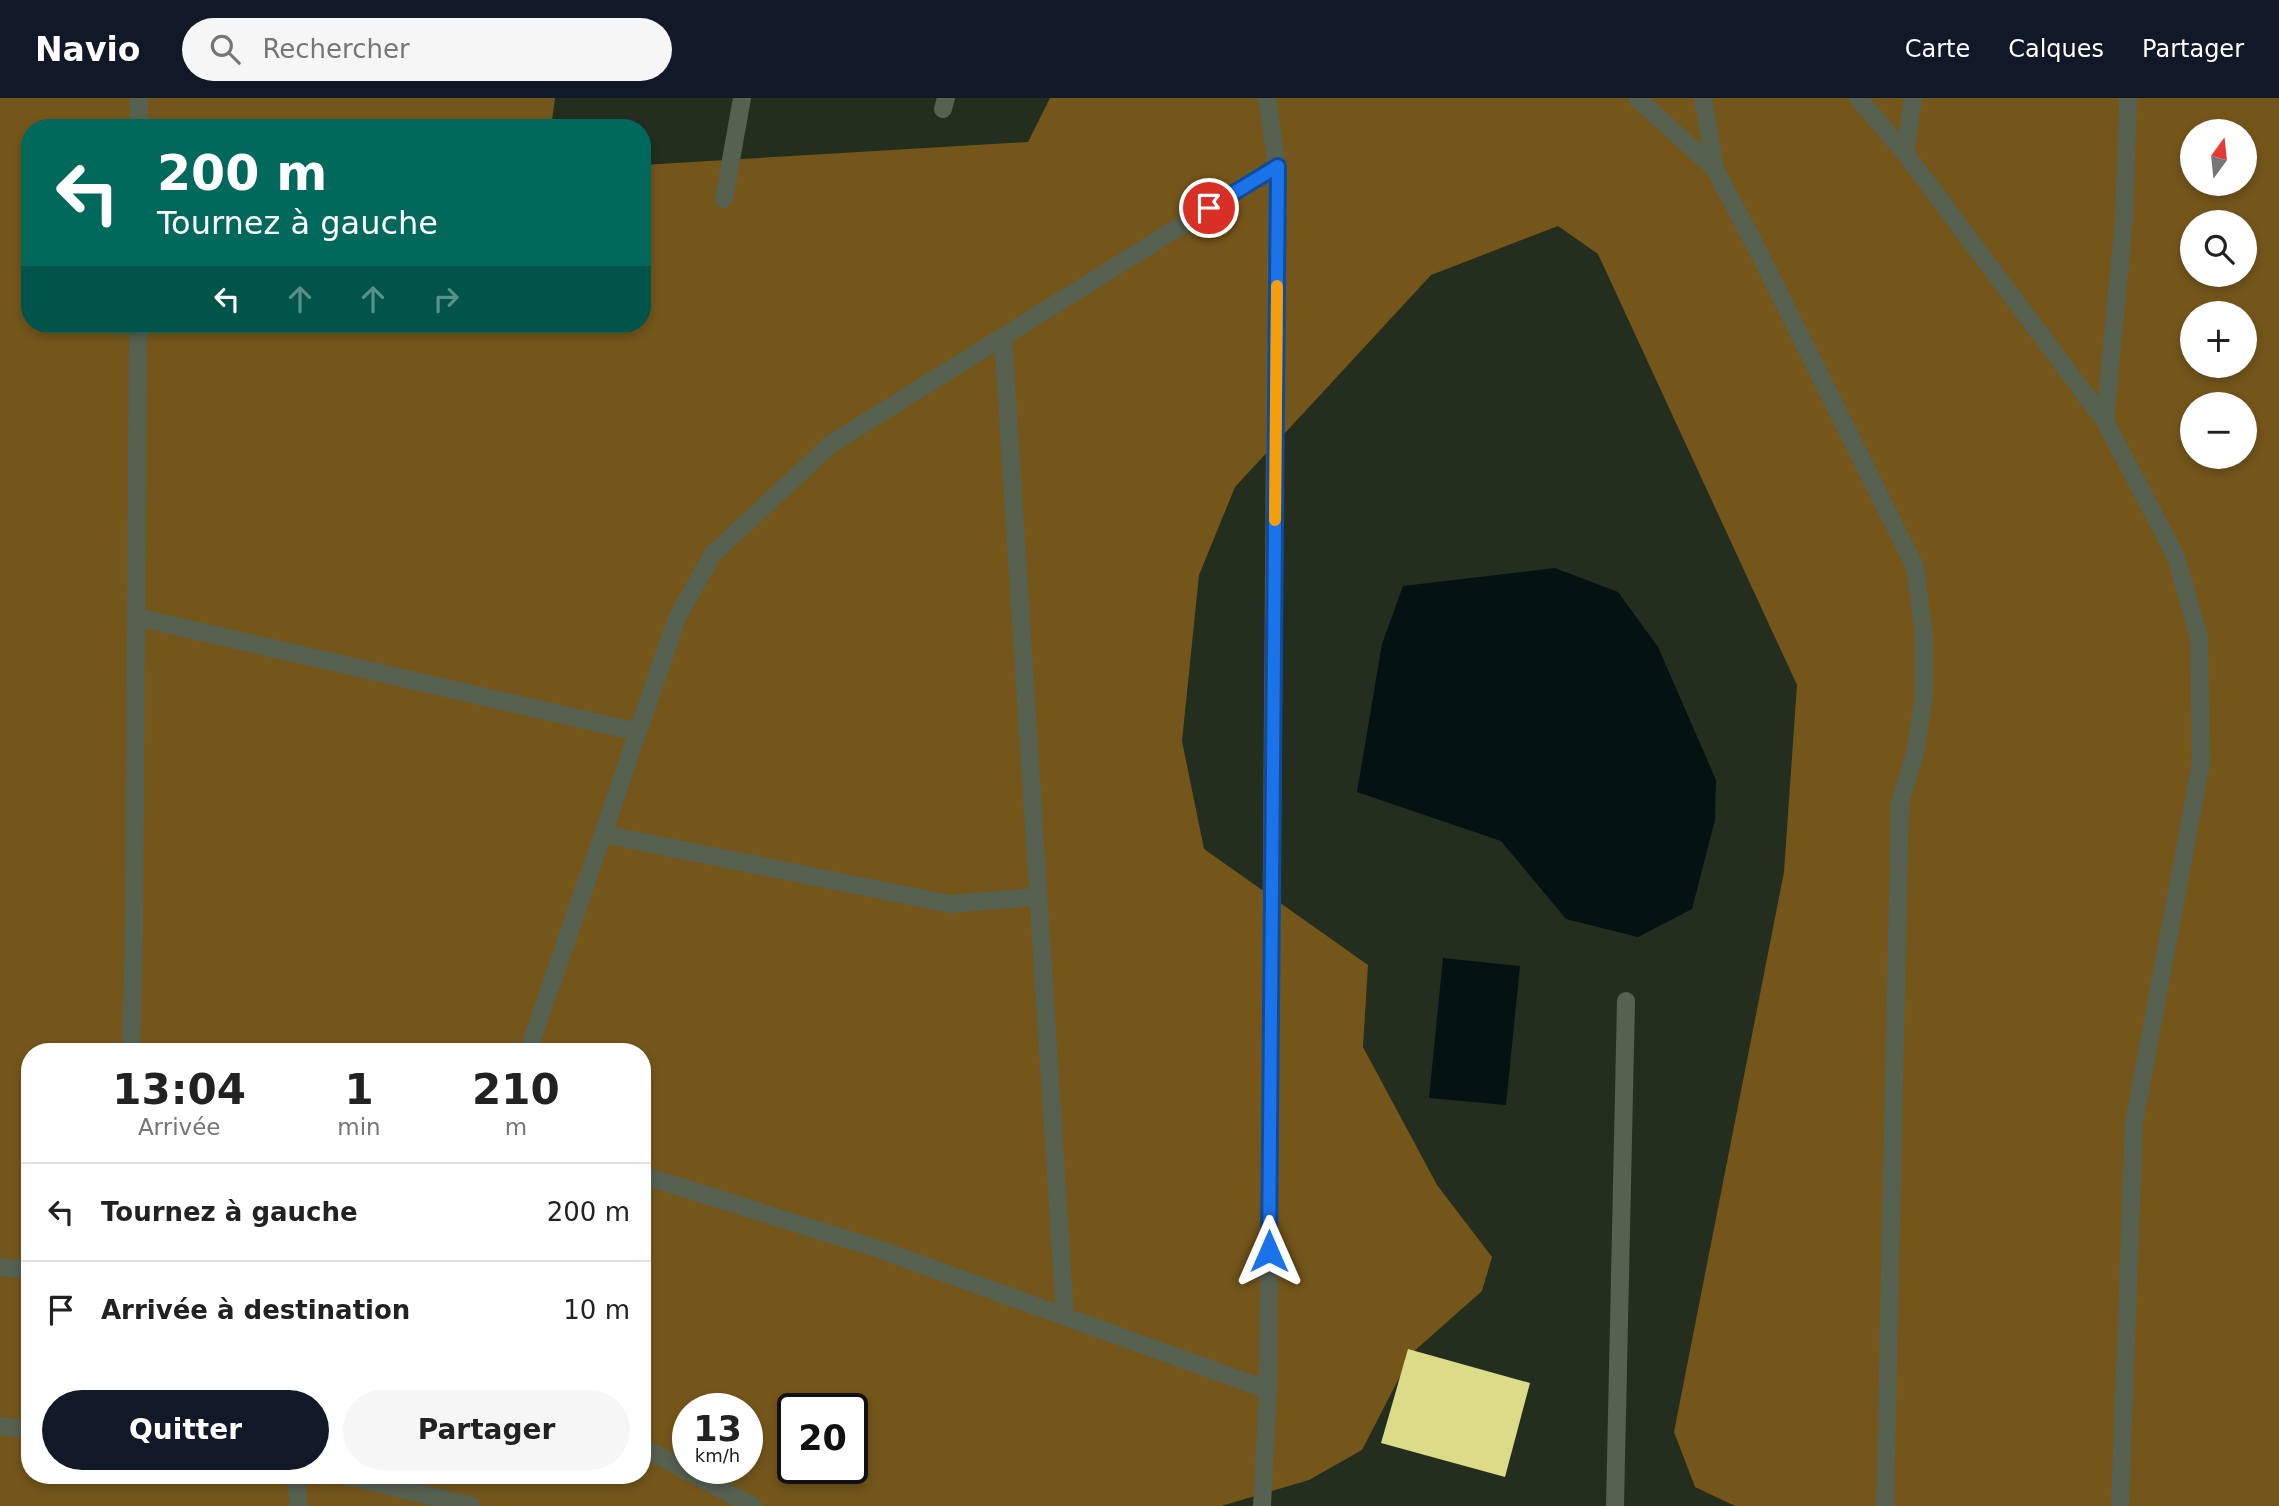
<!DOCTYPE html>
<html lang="fr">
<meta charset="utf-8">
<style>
:root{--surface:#fff;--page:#f6f6f6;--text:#222;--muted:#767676;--line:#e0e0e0;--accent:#111827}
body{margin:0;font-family:"DejaVu Sans",sans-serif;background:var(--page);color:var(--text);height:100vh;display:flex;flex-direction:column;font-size:26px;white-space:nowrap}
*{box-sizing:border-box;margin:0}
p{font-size:23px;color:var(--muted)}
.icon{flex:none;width:38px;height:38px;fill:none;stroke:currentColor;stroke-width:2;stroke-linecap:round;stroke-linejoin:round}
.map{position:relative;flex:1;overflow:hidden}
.drawer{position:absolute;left:21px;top:945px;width:630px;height:441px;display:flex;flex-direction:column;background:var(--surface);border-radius:28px;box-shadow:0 4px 10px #0003}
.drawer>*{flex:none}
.banner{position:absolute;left:21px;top:21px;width:630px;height:214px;border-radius:28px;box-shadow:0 4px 10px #0003;background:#00695c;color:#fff;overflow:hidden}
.needle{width:46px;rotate:15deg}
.buttons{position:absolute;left:2180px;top:21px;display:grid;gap:14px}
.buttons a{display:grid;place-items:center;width:77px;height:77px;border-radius:50%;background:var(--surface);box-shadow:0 4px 10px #0003;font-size:35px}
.speed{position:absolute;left:672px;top:1295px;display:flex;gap:14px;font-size:35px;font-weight:700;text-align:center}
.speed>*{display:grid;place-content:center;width:91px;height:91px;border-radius:50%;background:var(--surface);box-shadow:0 4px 10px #0003;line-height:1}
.speed small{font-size:18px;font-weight:400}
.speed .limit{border:4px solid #111;border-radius:10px;background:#fff;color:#111}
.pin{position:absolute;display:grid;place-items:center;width:60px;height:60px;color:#fff;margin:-30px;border:4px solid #fff;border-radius:50%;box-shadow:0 2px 7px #0007}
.me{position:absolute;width:77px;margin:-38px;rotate:0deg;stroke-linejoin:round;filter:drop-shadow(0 0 5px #0008)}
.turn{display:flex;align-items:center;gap:24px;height:147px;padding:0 21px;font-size:32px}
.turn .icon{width:91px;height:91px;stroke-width:2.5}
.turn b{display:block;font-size:49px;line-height:60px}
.lanes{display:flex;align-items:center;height:66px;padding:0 21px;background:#0003;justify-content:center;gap:35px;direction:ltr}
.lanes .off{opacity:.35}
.eta{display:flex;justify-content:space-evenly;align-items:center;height:119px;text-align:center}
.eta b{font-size:42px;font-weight:800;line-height:49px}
.action{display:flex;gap:14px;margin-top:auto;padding:14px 21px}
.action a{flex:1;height:80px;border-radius:42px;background:var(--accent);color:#fff;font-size:28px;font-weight:800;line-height:80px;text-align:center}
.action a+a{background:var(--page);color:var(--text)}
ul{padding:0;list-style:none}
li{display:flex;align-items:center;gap:21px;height:98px;padding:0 21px;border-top:2px solid var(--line)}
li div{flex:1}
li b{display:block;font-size:26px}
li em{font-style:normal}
header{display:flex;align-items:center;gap:42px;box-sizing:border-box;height:98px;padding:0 35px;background:var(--accent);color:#fff}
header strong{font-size:33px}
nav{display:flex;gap:38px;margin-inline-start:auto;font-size:24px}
.search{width:490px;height:63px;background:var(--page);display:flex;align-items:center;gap:18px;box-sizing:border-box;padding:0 24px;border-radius:38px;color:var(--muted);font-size:26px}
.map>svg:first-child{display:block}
</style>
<header>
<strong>Navio</strong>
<div class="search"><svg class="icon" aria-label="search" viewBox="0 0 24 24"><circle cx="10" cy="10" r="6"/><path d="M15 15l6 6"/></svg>Rechercher</div>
<nav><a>Carte</a><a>Calques</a><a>Partager</a></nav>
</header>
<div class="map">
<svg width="2279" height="1408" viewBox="0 0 2279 1408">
<rect width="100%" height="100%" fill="#242e1f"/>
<path fill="#74561b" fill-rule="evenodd" d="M0,0H555L551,30H30V226H642V67L1028,44L1050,0H2279V1408H1735L1695,1389L1674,1334L1784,774L1797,587L1598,156L1558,128L1431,177L1235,389L1199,477L1182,643L1204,751L1368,867L1363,949L1437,1087L1492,1159L1482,1193L1412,1255L1362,1352L1309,1382L1221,1408H0ZM2193,33H2245V86H2193ZM2193,124H2245V177H2193ZM2193,215H2245V268H2193ZM2193,306H2245V359H2193ZM30,954H642V1377H30ZM688,1311H747V1370H688ZM793,1311H852V1370H793Z"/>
<path fill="#041211" d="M1555,470L1618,494L1658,549L1716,682L1715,722L1692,811L1638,839L1566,821L1501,743L1357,694L1382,546L1403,488Z
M1443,860L1520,868L1506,1007L1429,1000Z"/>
<path fill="#dbdb88" d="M1408,1251L1530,1285L1505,1379L1381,1345Z"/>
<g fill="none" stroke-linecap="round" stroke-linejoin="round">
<path stroke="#566150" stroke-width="18" d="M1267,0L1277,68L1268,1292
M1637,0L1715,71
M1703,0L1715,71L1758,153L1915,469L1924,538V596L1916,651L1900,705L1885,1408
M1858,0L1905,55L1913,0
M943,11L946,0
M139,30V0
M1905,55L2105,323L2176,459L2199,539L2201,665L2134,1024L2120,1408
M724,101L742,0
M1003,239L1065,1219
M2105,323L2124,121L2128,0
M136,519L638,634
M603,736L950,806L1038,799
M131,954L134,837L138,226
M528,954L677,520L712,457L831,346L1277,68
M642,1077L881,1152L1268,1292L1262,1408
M0,1169L30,1172
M0,1328L30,1332
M642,1349L753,1408
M295,1377L299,1408
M343,1377L472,1408
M1615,1408L1626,903"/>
</g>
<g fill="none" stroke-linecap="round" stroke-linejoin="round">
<defs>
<path id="route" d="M1209,110L1278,68L1269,1153"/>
</defs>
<use href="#route" stroke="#114b97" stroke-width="18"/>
<use href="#route" stroke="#1a73e8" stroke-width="12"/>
<path stroke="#f59e0b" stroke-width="12" d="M1275,422L1277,188"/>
</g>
</svg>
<div class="buttons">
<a><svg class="needle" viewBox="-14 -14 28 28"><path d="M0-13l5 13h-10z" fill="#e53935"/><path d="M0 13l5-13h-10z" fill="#767676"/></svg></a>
<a><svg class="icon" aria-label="search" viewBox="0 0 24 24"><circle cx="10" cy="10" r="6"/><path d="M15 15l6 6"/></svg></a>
<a>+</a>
<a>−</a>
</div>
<div class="speed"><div>13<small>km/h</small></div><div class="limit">20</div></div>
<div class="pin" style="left:1209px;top:110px;background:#d93025"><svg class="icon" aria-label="arrive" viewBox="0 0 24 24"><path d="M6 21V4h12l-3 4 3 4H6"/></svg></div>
<svg class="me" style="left:1269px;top:1153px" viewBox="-20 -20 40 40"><path d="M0-17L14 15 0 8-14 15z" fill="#1a73e8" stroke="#fff" stroke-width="4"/></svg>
<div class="banner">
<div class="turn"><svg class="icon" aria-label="left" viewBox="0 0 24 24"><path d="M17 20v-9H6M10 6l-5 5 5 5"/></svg><div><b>200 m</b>Tournez à gauche</div></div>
<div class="lanes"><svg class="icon" aria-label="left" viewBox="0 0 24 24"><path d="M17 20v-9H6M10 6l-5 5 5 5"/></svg><svg class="icon off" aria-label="ahead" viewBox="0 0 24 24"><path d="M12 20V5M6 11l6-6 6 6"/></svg><svg class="icon off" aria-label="ahead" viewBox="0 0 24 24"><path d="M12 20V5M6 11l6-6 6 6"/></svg><svg class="icon off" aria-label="right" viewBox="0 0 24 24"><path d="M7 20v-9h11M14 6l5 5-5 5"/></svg></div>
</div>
<section class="drawer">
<div class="eta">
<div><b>13:04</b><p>Arrivée</p></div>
<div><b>1</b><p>min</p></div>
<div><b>210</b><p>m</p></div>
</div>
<ul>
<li><svg class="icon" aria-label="left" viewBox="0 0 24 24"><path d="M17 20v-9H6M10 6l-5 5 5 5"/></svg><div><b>Tournez à gauche</b></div><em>200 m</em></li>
<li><svg class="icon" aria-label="arrive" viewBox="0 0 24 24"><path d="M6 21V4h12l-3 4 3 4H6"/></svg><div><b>Arrivée à destination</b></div><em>10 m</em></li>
</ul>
<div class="action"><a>Quitter</a><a>Partager</a></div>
</section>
</div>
